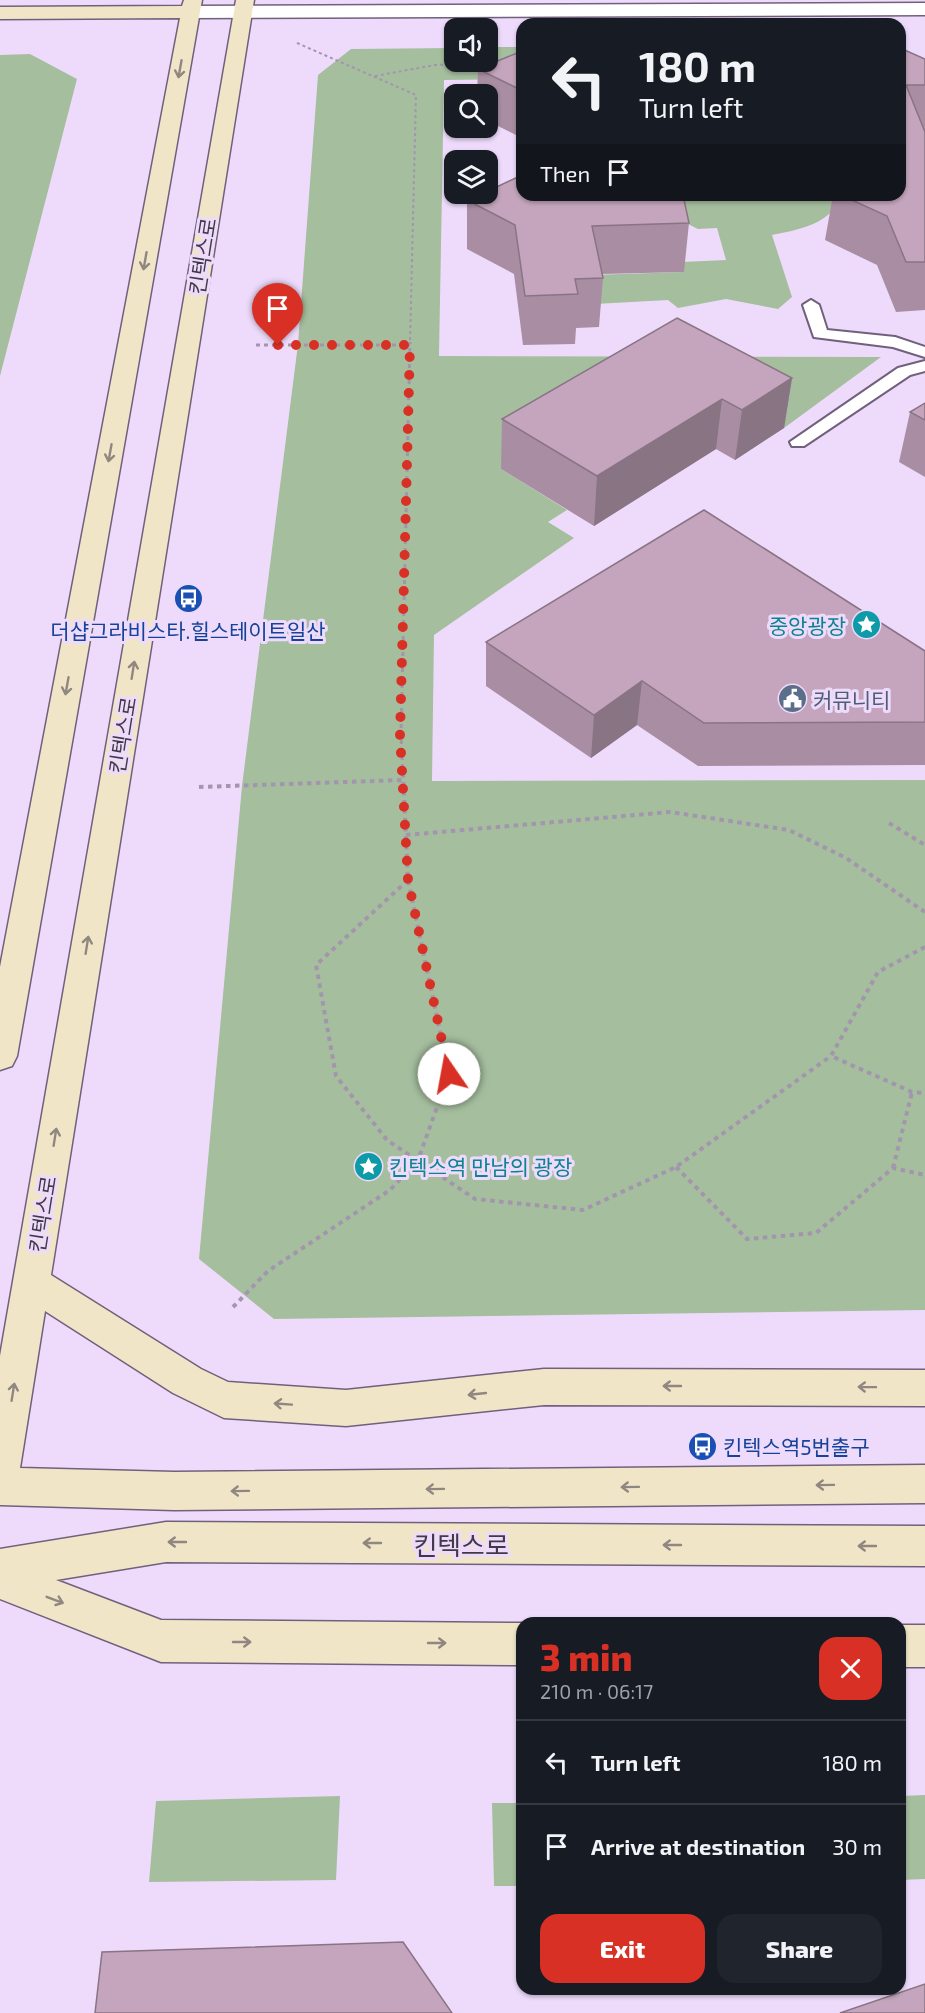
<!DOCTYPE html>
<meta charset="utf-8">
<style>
:root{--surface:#171b24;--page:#20242c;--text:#f1f3f6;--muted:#9ea1a6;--line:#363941;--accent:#d93025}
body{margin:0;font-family:"Exo 2","Noto Sans KR",sans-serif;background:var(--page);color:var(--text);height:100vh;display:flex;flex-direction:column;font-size:22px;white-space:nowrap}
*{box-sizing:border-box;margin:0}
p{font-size:20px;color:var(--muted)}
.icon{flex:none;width:33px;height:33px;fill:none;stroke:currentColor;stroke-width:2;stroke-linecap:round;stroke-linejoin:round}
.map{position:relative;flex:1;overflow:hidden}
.drawer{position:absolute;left:516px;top:1617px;width:390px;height:378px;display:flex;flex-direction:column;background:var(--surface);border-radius:18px;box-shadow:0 2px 4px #0004}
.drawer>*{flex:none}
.top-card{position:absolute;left:516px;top:18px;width:390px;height:183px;border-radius:18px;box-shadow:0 2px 4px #0004;background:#171b24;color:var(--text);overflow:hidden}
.buttons{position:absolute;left:444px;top:18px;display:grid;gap:12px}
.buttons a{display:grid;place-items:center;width:54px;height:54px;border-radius:12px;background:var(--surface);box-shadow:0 2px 4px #0004;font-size:30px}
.pin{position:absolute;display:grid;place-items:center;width:51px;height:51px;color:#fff;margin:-62px -26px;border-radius:50% 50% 50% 0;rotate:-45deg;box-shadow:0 0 6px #0007}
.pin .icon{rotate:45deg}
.me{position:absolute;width:66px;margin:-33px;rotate:348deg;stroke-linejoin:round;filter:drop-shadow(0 0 4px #0008)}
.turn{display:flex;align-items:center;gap:21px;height:126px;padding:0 24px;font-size:27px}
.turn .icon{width:78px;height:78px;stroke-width:2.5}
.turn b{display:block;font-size:42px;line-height:51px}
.then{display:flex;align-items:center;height:57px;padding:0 24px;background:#0003;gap:12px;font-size:22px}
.round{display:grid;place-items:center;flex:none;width:63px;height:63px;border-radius:18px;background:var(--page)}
.headline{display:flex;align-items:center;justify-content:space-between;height:102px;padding:0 24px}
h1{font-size:36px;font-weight:800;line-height:45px;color:var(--accent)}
.button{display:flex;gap:12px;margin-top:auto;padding:12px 24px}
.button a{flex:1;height:69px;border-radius:18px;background:var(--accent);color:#fff;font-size:24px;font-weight:800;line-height:69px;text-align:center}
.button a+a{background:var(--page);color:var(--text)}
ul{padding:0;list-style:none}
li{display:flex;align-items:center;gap:18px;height:84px;padding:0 24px;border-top:2px solid var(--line)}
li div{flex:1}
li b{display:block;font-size:22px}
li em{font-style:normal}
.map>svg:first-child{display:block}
</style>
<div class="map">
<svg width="925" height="2013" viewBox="0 0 925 2013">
<rect width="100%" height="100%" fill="#eedbfc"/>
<path fill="#a5be9e" d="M488,47H522V79L444,80L439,356L881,357L784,428L672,367L501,469L567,510L548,522L574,538L434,635L432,781L925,780V1310L274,1319L199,1259L242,786L298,344L318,75L351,49L454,48V62H488Z
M30,54L77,79L0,376V55Z
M652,195H840C834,224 797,230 772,235L792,297L778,309L726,299L678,308L668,300L595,304L590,275L684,272L682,262L726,260L717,228L698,229L682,221Z
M925,1795V1879L900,1880V1796Z
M340,1796L336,1880L149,1882L156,1801Z
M492,1803H522V1886H494Z"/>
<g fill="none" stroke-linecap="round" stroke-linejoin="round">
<defs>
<path id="service" d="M811,300L819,305L827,330L895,337L925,347V357L893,347L814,337L803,305Z
M925,361V371L910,375L804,446H792L790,442L898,368Z"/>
<path id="minor" d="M925,3V15L190,18L183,16L181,12L183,8L190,6Z"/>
<path id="secondary" d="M184,0H202L17,1056L12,1066L0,1070V967L180,18L0,19V7L182,6Z
M236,0H254L51,1275L201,1369L228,1382L346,1390L544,1369L925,1370V1406L544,1405L346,1426L224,1418L173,1393L45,1311L20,1468L174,1472L925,1465V1503L174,1510L0,1505V1356Z
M166,1522L925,1526V1566L166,1562L56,1580L161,1620L522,1623V1665L161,1662L0,1599V1549Z
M900,1625H925V1667H900Z"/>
</defs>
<use href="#service" stroke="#71607c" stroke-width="4"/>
<use href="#minor" stroke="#71607c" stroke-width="3"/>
<use href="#secondary" stroke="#71607c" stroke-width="3"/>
<path stroke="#a395ad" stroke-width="2" stroke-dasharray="3 3" stroke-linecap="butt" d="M297,43L416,95L410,343
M375,76L435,65L495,63"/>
<path stroke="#a395ad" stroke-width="3" stroke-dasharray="4 4" stroke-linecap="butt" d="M256,345H410
M403,776L401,735L410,342"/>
<path stroke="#a395ad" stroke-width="4" stroke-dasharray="4.5 4.5" stroke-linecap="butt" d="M199,787L403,780
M889,823L925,845
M406,835L670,812L789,830L846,858L925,912
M408,880L316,965L336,1076L387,1140L475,1199L583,1210L676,1167L831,1056
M925,947L878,972L831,1056L912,1092L925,1093
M676,1167L747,1239L816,1233L893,1168L925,1175
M893,1168L912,1092
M233,1307L268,1271L390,1190L418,1160L449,1074L408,880L403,774"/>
<use href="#service" fill="#fff" fill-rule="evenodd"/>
<use href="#minor" fill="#fff" fill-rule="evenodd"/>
<use href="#secondary" fill="#f0e6c7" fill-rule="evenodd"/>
</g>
<path fill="#a98ea3" d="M900,48L925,59V310L896,312L877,265L825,240L833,195H900Z
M522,51V149L520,137L488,121V94H477L478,69Z
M467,200L689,223L684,272L602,274L603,278L599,327L576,328L575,344L523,345L514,274L467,249Z
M792,378L784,428L735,460L716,449L594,526L501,469L502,419Z
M925,403V477L899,462L910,412Z
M486,642L925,651V765L698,766L637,725L591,758L486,686Z"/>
<path fill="#897484" d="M792,378L784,428L735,460L742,410Z
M722,399L716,449L594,526L597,476Z
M642,681L637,725L591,758L594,715Z"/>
<path fill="#c4a5bd" stroke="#897484" stroke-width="1.5" d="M900,48L925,59V85H906L925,132V262H906L887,216L841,195H900Z
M522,51V94L521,90L478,69Z
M522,175V195H683L689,223L592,226L603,278L575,279L578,294L525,296L515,225L467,200L482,194H488V191Z
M677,318L792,378L742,410L722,399L597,476L502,419Z
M925,403V420L910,412Z
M704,510L925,651V722L704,723L642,681L594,715L486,642Z
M403,1942L452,2013H95L102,1952Z
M925,1984V2013H840Z"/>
<defs><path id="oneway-shaft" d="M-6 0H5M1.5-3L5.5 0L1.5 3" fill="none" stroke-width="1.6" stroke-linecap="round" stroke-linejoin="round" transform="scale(1.5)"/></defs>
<g stroke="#908780">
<use href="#oneway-shaft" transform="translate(180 69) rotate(100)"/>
<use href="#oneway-shaft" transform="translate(145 261) rotate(100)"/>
<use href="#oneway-shaft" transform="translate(110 453) rotate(100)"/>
<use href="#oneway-shaft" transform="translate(133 670) rotate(-81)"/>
<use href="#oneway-shaft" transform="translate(67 686) rotate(100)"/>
<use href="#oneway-shaft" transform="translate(87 945) rotate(-81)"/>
<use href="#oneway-shaft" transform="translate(55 1137) rotate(-81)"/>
<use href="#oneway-shaft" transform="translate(672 1386) rotate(180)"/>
<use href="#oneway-shaft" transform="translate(867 1387) rotate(-179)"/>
<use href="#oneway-shaft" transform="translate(13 1392) rotate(-81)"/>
<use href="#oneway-shaft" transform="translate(477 1394) rotate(174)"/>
<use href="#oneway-shaft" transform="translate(283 1404) rotate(-176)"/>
<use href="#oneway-shaft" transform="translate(825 1485) rotate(179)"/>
<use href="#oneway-shaft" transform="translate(630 1487) rotate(179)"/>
<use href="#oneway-shaft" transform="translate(435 1489) rotate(179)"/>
<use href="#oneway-shaft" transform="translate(240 1491) rotate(179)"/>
<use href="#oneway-shaft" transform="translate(177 1542) rotate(-180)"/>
<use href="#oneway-shaft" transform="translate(372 1543) rotate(-180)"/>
<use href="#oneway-shaft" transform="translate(672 1545) rotate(-180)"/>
<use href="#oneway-shaft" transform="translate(867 1546) rotate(-180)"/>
<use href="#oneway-shaft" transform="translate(55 1600) rotate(21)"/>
<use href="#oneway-shaft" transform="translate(242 1642)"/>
<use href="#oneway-shaft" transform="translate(437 1643)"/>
</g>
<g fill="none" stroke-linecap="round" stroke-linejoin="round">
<path stroke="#d93025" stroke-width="10" stroke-dasharray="0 18" d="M278,345H410L400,735L408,880L449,1074"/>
</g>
<defs>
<symbol id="bus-disc" viewBox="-11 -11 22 22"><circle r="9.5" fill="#1a4fb4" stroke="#eedbfc"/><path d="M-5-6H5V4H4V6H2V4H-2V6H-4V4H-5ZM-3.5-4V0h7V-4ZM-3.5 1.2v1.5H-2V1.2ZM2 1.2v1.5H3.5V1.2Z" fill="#fff"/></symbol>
<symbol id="sight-disc" viewBox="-11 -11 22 22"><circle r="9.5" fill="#0f9aa8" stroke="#eedbfc"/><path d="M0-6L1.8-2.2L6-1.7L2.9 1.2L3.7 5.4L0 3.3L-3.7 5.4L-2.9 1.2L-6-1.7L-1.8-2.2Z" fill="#fff"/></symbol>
<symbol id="civic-disc" viewBox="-11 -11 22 22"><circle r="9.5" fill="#5c6f8a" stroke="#eedbfc"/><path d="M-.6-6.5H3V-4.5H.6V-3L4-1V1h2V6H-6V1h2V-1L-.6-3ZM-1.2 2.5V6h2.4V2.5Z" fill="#fff"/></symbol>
</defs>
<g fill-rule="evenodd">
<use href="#bus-disc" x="172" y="582" width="33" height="33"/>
<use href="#sight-disc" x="850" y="608" width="33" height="33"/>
<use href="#civic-disc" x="776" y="682" width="33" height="33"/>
<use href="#sight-disc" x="352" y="1150" width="33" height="33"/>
<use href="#bus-disc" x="686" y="1430" width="33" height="33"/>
</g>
<g text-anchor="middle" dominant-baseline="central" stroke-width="6" stroke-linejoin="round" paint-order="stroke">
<g font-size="21" fill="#413946" stroke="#eedbfc">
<text transform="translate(202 256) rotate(-81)">킨텍스로</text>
<text transform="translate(122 735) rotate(-81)">킨텍스로</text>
<text transform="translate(42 1214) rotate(-81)">킨텍스로</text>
</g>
<g font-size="21" fill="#0d838f" stroke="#eedbfc" text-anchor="end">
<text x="846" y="625">중앙광장</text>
<text x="389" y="1166" text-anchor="start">킨텍스역 만남의 광장</text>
</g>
<g font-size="21" fill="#164399" stroke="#eedbfc">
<text x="188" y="630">더샵그라비스타.힐스테이트일산</text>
<text x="723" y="1446" text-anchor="start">킨텍스역5번출구</text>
</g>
<g font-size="21" fill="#4e5e75" stroke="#eedbfc" text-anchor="start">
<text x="813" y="699">커뮤니티</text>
</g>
<g font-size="26" fill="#413946" stroke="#eedbfc">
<text x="461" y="1544">킨텍스로</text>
</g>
</g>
</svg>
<div class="buttons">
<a><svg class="icon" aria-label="sound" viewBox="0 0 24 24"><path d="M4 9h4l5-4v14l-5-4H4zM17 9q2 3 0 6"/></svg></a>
<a><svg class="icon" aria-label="search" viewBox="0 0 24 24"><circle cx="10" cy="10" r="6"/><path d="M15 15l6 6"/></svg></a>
<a><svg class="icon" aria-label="layers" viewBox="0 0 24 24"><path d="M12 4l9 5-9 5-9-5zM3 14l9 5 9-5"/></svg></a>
</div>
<div class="pin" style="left:278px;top:345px;background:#d93025"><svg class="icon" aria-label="arrive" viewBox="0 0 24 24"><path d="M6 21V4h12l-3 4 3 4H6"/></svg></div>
<svg class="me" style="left:449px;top:1074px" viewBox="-20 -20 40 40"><circle r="19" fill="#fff"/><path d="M0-13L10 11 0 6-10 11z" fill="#d93025"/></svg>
<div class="top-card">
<div class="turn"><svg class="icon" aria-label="left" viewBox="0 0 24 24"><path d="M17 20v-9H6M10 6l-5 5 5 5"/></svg><div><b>180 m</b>Turn left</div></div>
<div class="then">Then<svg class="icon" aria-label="arrive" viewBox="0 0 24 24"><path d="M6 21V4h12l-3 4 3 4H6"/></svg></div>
</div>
<section class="drawer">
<div class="headline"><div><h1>3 min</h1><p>210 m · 06:17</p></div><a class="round" style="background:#d93025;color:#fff"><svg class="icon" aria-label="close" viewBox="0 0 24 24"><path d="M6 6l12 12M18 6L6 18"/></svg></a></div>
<ul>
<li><svg class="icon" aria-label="left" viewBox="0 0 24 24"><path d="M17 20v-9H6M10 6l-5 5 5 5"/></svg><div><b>Turn left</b></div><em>180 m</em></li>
<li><svg class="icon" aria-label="arrive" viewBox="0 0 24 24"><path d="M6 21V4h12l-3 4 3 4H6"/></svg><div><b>Arrive at destination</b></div><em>30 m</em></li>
</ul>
<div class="button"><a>Exit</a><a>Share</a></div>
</section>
</div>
